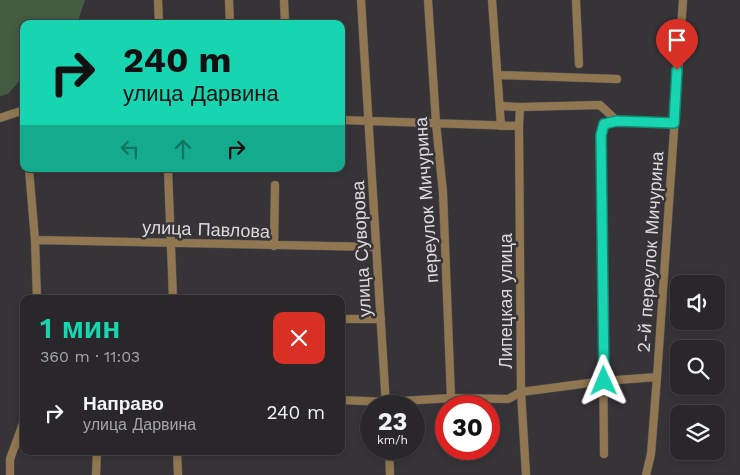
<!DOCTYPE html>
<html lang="ru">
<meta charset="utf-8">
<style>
:root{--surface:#292729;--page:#312f31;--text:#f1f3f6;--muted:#a5a5a8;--line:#454446;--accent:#18d5b2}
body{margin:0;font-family:"Work Sans",sans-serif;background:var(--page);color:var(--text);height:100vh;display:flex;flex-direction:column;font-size:19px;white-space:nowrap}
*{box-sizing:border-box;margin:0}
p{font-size:16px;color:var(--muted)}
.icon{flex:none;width:28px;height:28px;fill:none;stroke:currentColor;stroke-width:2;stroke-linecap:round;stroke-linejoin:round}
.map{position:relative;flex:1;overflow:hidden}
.side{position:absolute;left:20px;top:295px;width:325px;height:160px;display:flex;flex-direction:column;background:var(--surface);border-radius:10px;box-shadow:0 2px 8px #0003,0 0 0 1px var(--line)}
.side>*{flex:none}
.guide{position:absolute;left:20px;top:20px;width:325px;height:152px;border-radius:10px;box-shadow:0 2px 8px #0003,0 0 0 1px var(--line);background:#18d5b2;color:#111;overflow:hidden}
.buttons{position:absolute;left:670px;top:275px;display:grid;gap:10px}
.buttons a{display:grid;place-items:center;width:55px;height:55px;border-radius:10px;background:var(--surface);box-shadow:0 2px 8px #0003,0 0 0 1px var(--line);font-size:25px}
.speed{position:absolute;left:360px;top:395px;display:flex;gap:10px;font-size:25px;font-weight:700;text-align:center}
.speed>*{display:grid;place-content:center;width:65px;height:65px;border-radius:50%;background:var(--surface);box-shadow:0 2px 8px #0003,0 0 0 1px var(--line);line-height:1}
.speed small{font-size:12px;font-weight:400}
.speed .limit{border:8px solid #d22;background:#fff;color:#111}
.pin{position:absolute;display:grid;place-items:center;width:42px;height:42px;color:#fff;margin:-51px -21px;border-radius:50% 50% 50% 0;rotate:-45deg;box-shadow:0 0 5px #0007}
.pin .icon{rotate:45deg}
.me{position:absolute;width:55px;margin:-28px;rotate:359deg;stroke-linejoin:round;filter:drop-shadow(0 0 4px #0008)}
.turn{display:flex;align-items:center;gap:18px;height:105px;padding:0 20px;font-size:22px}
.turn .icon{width:65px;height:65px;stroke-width:2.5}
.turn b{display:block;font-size:35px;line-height:42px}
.lanes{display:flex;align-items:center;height:48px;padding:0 20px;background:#0003;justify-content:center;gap:25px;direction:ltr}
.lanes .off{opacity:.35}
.round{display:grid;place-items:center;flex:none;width:52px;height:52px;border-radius:10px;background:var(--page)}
.headline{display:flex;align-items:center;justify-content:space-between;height:85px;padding:0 20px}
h1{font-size:30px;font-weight:600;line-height:38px;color:var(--accent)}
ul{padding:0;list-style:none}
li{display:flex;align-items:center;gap:15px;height:65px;padding:0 20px}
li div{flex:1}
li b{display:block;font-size:19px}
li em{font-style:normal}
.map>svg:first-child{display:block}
</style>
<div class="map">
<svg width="740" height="475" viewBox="0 0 740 475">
<rect width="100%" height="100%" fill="#373437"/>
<path fill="#435c41" d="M0,0H85L78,21L76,24H24V76L8,94L0,96Z"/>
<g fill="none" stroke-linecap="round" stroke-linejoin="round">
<defs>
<path id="street" d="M158,0L159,24
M229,0L230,24
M284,0L285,24
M361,0L386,406
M428,0L436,123L443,193L451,398
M492,0L501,126
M576,0L579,64
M498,75L617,79
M500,106L520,107
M0,118L24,110
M341,120L519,126L520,107L600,105L617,121L674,123
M519,126L521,392L526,475
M29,169L35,240L37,299
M168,169L173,299
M35,240L376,247
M274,246L275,185
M341,319H381
M341,400L386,402L451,398L508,399L521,392L604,381L657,377
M389,449L390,475
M177,451L178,475
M604,454L601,135L603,123L617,121
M10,475V459L24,421
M96,475L97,451
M646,475L651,454L657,377L683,0"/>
</defs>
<use href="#street" stroke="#555255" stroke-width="9"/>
<use href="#street" stroke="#917751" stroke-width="8"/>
</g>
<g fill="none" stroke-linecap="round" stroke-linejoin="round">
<defs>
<path id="route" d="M604,381L601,135L604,124L617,121L674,123L677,70"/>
</defs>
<use href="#route" stroke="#108a74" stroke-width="12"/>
<use href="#route" stroke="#18d5b2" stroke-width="9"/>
</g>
<g text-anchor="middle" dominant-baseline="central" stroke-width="5" stroke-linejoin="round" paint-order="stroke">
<g font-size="18" fill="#dddbdd" stroke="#373437">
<text transform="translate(426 200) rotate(-94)">переулок Мичурина</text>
<text transform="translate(206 229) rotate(2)">улица Павлова</text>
<text transform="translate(361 249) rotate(-93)">улица Суворова</text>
<text transform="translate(650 252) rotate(-86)">2-й переулок Мичурина</text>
<text transform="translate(505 301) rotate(-90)">Липецкая улица</text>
</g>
</g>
</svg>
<div class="buttons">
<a><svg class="icon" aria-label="sound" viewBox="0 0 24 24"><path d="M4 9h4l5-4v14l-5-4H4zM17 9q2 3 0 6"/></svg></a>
<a><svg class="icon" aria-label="search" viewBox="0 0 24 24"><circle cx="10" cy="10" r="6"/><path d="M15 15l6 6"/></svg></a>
<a><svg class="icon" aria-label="layers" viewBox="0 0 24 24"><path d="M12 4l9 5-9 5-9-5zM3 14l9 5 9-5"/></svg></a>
</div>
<div class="speed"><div>23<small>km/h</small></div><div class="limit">30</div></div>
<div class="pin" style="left:677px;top:70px;background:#d93025"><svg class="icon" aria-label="arrive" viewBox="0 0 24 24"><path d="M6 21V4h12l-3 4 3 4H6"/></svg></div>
<svg class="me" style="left:604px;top:381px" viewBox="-20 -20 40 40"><path d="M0-17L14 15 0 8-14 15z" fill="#18d5b2" stroke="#fff" stroke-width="4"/></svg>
<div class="guide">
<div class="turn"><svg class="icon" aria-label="right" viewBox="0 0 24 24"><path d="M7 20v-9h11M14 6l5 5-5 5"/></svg><div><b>240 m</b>улица Дарвина</div></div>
<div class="lanes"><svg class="icon off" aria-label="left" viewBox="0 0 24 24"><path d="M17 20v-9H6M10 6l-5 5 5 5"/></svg><svg class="icon off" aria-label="ahead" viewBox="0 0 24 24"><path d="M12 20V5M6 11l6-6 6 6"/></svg><svg class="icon" aria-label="right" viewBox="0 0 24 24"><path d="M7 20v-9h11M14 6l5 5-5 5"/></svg></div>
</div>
<section class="side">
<div class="headline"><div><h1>1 мин</h1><p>360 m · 11:03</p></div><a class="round" style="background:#d93025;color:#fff"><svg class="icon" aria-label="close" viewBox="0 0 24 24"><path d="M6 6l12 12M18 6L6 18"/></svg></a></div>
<ul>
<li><svg class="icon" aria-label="right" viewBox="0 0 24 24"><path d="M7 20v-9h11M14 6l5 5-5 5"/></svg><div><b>Направо</b><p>улица Дарвина</p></div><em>240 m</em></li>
</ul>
</section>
</div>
